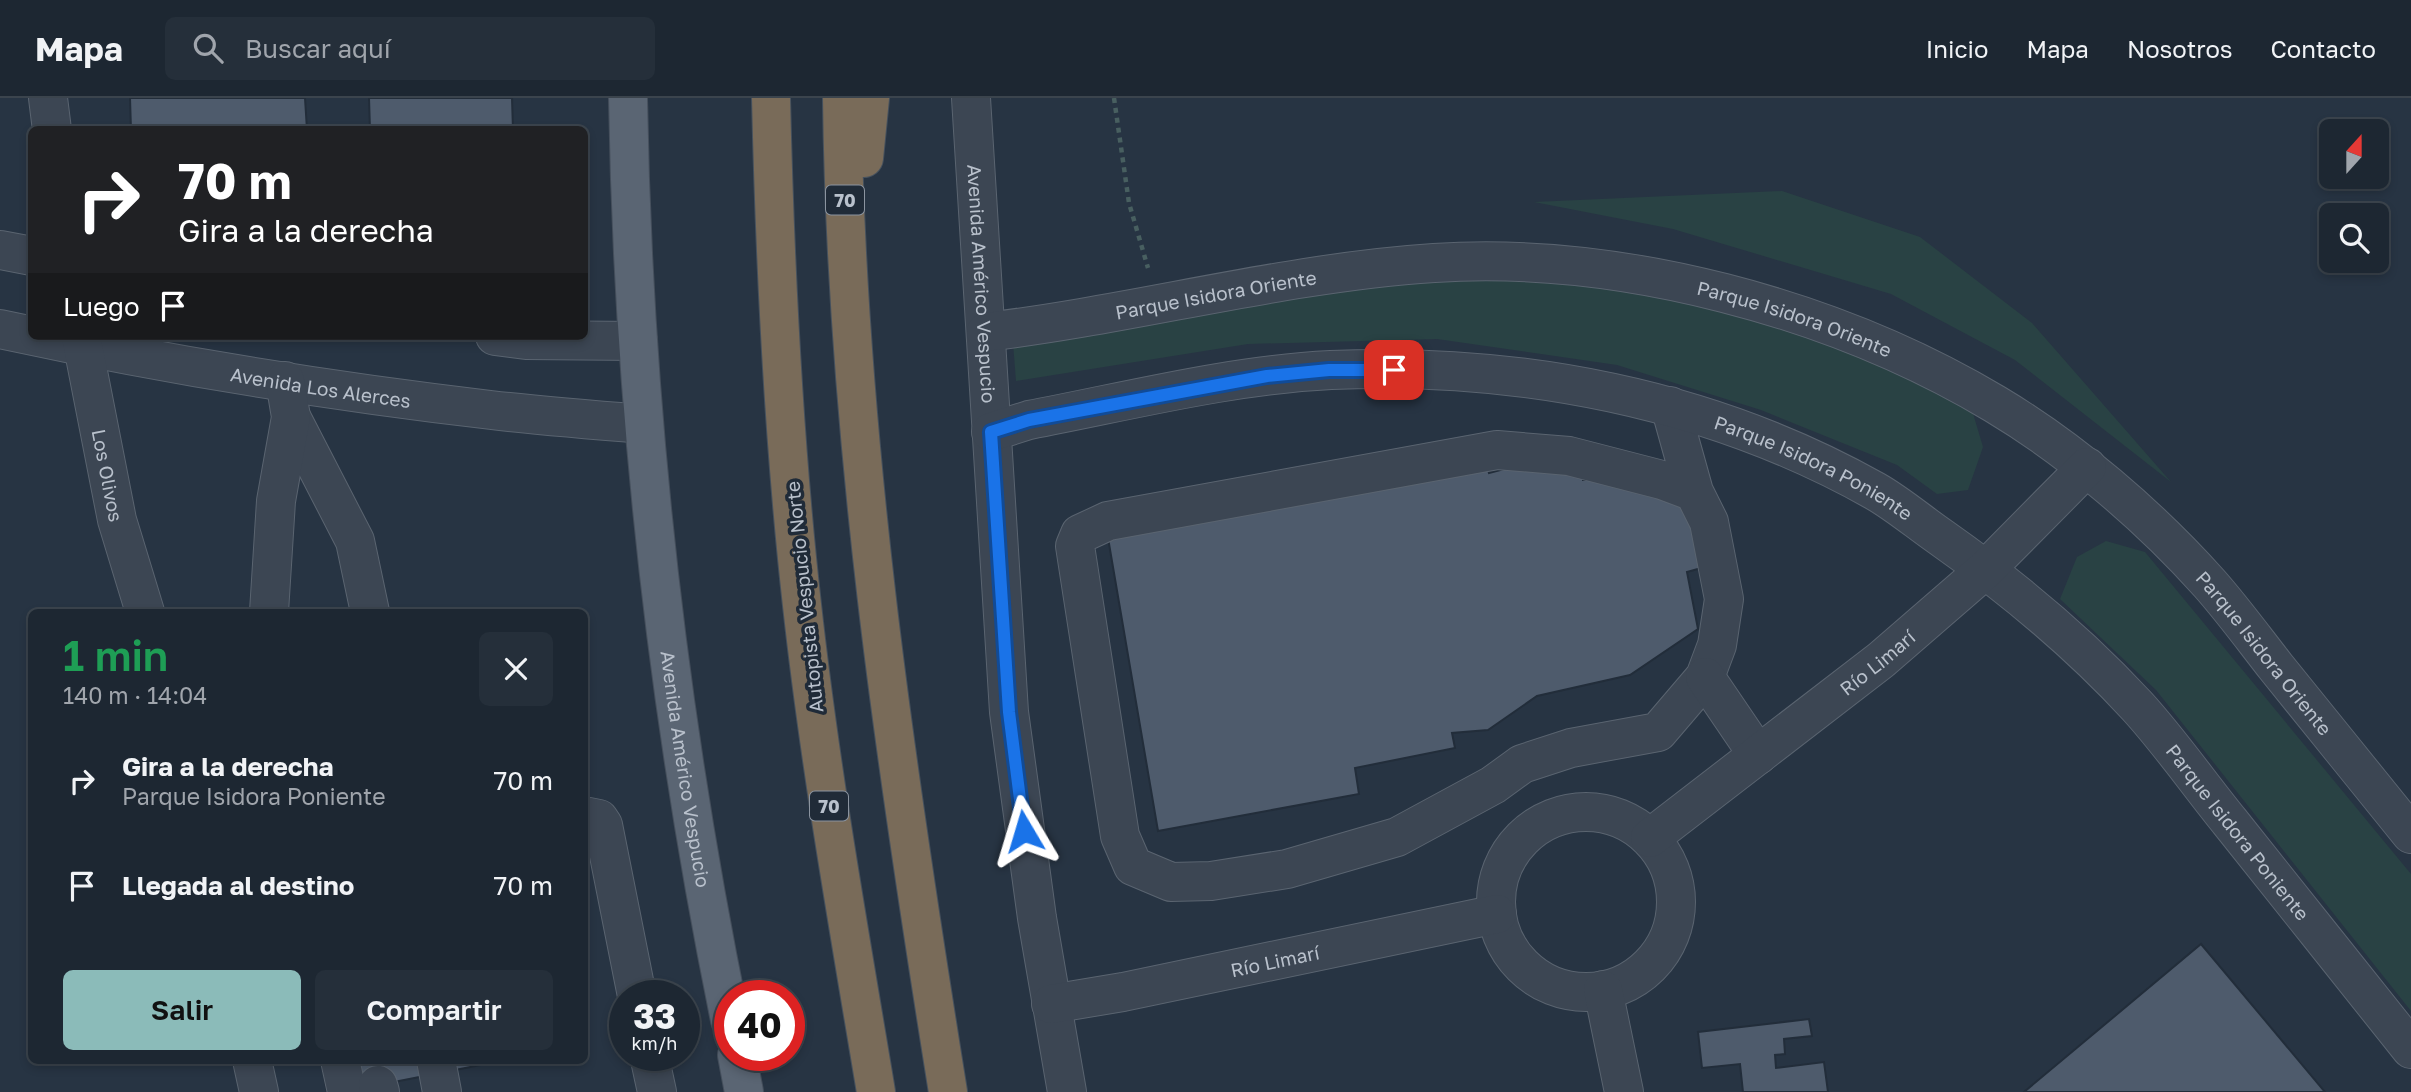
<!DOCTYPE html>
<html lang="es">
<meta charset="utf-8">
<style>
:root{--surface:#1d2732;--page:#252f3a;--text:#f1f3f6;--muted:#a0a5ac;--line:#3b444d;--accent:#8bbbb9}
body{margin:0;font-family:"Golos Text",sans-serif;background:var(--page);color:var(--text);height:100vh;display:flex;flex-direction:column;font-size:26px;white-space:nowrap}
*{box-sizing:border-box;margin:0}
p{font-size:23px;color:var(--muted)}
.icon{flex:none;width:38px;height:38px;fill:none;stroke:currentColor;stroke-width:2;stroke-linecap:round;stroke-linejoin:round}
.map{position:relative;flex:1;overflow:hidden}
.drawer{position:absolute;left:28px;top:511px;width:560px;height:455px;display:flex;flex-direction:column;background:var(--surface);border-radius:10px;box-shadow:0 4px 10px #0003,0 0 0 2px var(--line)}
.drawer>*{flex:none}
.top-card{position:absolute;left:28px;top:28px;width:560px;height:214px;border-radius:10px;box-shadow:0 4px 10px #0003,0 0 0 2px var(--line);background:#202124;color:#fff;overflow:hidden}
.needle{width:46px;rotate:21deg}
.fabs{position:absolute;left:2319px;top:21px;display:grid;gap:14px}
.fabs a{display:grid;place-items:center;width:70px;height:70px;border-radius:10px;background:var(--surface);box-shadow:0 4px 10px #0003,0 0 0 2px var(--line);font-size:35px}
.speed{position:absolute;left:609px;top:882px;display:flex;gap:14px;font-size:35px;font-weight:700;text-align:center}
.speed>*{display:grid;place-content:center;width:91px;height:91px;border-radius:50%;background:var(--surface);box-shadow:0 4px 10px #0003,0 0 0 2px var(--line);line-height:1}
.speed small{font-size:18px;font-weight:400}
.speed .limit{border:10px solid #d22;background:#fff;color:#111}
.pin{position:absolute;display:grid;place-items:center;width:60px;height:60px;color:#fff;margin:-30px;border-radius:14px;box-shadow:0 4px 10px #0006}
.me{position:absolute;width:77px;margin:-38px;rotate:353deg;stroke-linejoin:round;filter:drop-shadow(0 0 5px #0008)}
.turn{display:flex;align-items:center;gap:24px;height:147px;padding:0 35px;font-size:32px}
.turn .icon{width:91px;height:91px;stroke-width:2.5}
.turn b{display:block;font-size:49px;line-height:60px}
.then{display:flex;align-items:center;height:66px;padding:0 35px;background:#0003;gap:14px;font-size:26px}
.round{display:grid;place-items:center;flex:none;width:74px;height:74px;border-radius:10px;background:var(--page)}
.summary{display:flex;align-items:center;justify-content:space-between;height:119px;padding:0 35px}
h1{font-size:42px;font-weight:600;line-height:52px;color:#1e9e55}
.action{display:flex;gap:14px;margin-top:auto;padding:14px 35px}
.action a{flex:1;height:80px;border-radius:10px;background:var(--accent);color:#111;font-size:28px;font-weight:600;line-height:80px;text-align:center}
.action a+a{background:var(--page);color:var(--text)}
ul{padding:0;list-style:none}
li{display:flex;align-items:center;gap:21px;height:105px;padding:0 35px}
li div{flex:1}
li b{display:block;font-size:26px}
li em{font-style:normal}
header{display:flex;align-items:center;gap:42px;box-sizing:border-box;height:98px;padding:0 35px;background:var(--surface);border-bottom:2px solid var(--line)}
header strong{font-size:33px}
nav{display:flex;gap:38px;margin-inline-start:auto;font-size:24px}
.search{width:490px;height:63px;background:var(--page);display:flex;align-items:center;gap:18px;box-sizing:border-box;padding:0 24px;border-radius:10px;color:var(--muted);font-size:26px}
.map>svg:first-child{display:block}
</style>
<header>
<strong>Mapa</strong>
<div class="search"><svg class="icon" aria-label="search" viewBox="0 0 24 24"><circle cx="10" cy="10" r="6"/><path d="M15 15l6 6"/></svg>Buscar aquí</div>
<nav><a>Inicio</a><a>Mapa</a><a>Nosotros</a><a>Contacto</a></nav>
</header>
<div class="map">
<svg width="2411" height="994" viewBox="0 0 2411 994">
<rect width="100%" height="100%" fill="#273443"/>
<path fill="#294244" d="M1782,93L1920,139L2032,225L2171,384L2015,262L1891,196L1673,131L1534,104Z
M1508,181L1656,188L1814,232L1972,312L1983,349L1968,392L1937,396L1897,367L1761,312L1617,267L1437,241L1248,246L1016,283L1013,245L1389,185Z
M2106,443L2145,454L2411,776V913L2156,592L2060,501L2077,459Z"/>
<path fill="#4e5b6c" stroke="#222d3a" stroke-width="2" d="M130,0H305L307,32H131Z
M369,0H512L513,32H370Z
M1485,361L1489,375L1534,363L1583,367V382L1639,380L1687,392L1705,469L1687,474L1698,531L1630,577L1537,598L1488,632L1452,635L1455,650L1355,670L1359,696L1158,733L1107,434Z
M2201,846L2325,994H2024Z
M1809,921L1812,938L1784,941L1785,956L1775,957L1776,970L1824,964L1828,994H1743L1740,966L1702,970L1698,934Z
M321,962H506L343,994H327Z"/>
<g fill="none" stroke-linecap="round" stroke-linejoin="round">
<defs>
<g id="minor">
<path d="M48,0L52,32"/>
<path id="s1" d="M971,0L1009,614L1037,820L1067,994"/>
<path d="M0,152L32,158"/>
<path id="s2" d="M0,231C162,266 327,293 491,312C542,318 593,322 644,326"/>
<path id="s3" d="M986,234C1136,216 1283,175 1434,165C1621,153 1834,210 1995,306C2072,352 2149,418 2209,485C2233,512 2254,541 2276,569C2321,625 2366,680 2411,736"/>
<path id="s4" d="M81,238L117,422L145,514"/>
<path d="M495,238L526,242L638,243"/>
<path d="M1670,308L1694,394L1709,424L1724,501L1717,547L1705,579L1658,634L1571,650L1522,666L1493,687L1397,739L1287,771L1211,783L1171,784L1133,768L1120,738L1075,448L1080,436L1108,423L1497,352L1569,358L1662,382L1694,394"/>
<path d="M291,319L355,443L370,514"/>
<path id="s5" d="M991,334L1029,322C1129,303 1230,277 1331,272C1519,264 1710,300 1875,393C1898,406 1920,425 1942,440C2013,490 2078,544 2137,608C2170,644 2199,686 2230,724C2290,800 2351,875 2411,951"/>
<path d="M269,514L276,403L291,319L285,283"/>
<path d="M1705,579L1758,657"/>
<circle cx="1586" cy="804" r="90"/>
<path d="M584,718L599,721L603,727L637,898"/>
<path id="s6" d="M1650,740L1881,562L1986,471L2087,369"/>
<path d="M1603,892L1624,994"/>
<path id="s7" d="M1051,906L1123,894L1497,816"/>
<path d="M649,957L657,994"/>
<path d="M252,962L259,994"/>
<path d="M340,962L347,994"/>
<path d="M436,962L442,994"/>
<path d="M378,987L380,994"/>
</g>
<g id="major">
<path id="s8" d="M628,0C633,309 668,619 730,922"/>
<path d="M737,957L744,994"/>
</g>
<path id="highway" d="M771,0C775,169 783,339 802,507C820,670 849,832 876,994
M842,0C846,334 895,665 948,994
M864,60L870,0"/>
</defs>
<use href="#minor" stroke="#5a6470" stroke-width="40"/>
<use href="#major" stroke="#454f5c" stroke-width="40"/>
<use href="#highway" stroke="#46515d" stroke-width="40"/>
<path stroke="#485f60" stroke-width="4.5" stroke-dasharray="5 5" stroke-linecap="butt" d="M1114,0L1129,105L1148,170"/>
<use href="#minor" stroke="#3c4653" stroke-width="38"/>
<use href="#major" stroke="#5a6573" stroke-width="38"/>
<use href="#highway" stroke="#796b59" stroke-width="38"/>
</g>
<g fill="none" stroke-linecap="round" stroke-linejoin="round">
<defs>
<path id="route" d="M1024,733L1009,614L991,334L1029,322L1267,278L1329,272H1394"/>
</defs>
<use href="#route" stroke="#114b97" stroke-width="18"/>
<use href="#route" stroke="#1a73e8" stroke-width="12"/>
</g>
<g text-anchor="middle" dominant-baseline="central" stroke-width="7" stroke-linejoin="round" paint-order="stroke">
<g fill="#202b38" stroke="#8b94a0" stroke-width="2">
<rect x="826" y="87.5" width="38" height="29" rx="5"/>
<rect x="810" y="693.5" width="38" height="29" rx="5"/>
</g>
<g font-size="18" font-weight="bold" fill="#b9c1cc">
<text x="845" y="102">70</text>
<text x="829" y="708">70</text>
</g>
<g font-size="19" fill="#b9c1cc" stroke="#202b38">
<text stroke="none"><textPath href="#s1" startOffset="186">Avenida Américo Vespucio</textPath></text>
<text stroke="none"><textPath href="#s3" startOffset="233">Parque Isidora Oriente</textPath></text>
<text stroke="none"><textPath href="#s3" startOffset="821">Parque Isidora Oriente</textPath></text>
<text stroke="none"><textPath href="#s2" startOffset="326">Avenida Los Alerces</textPath></text>
<text stroke="none"><textPath href="#s5" startOffset="845">Parque Isidora Poniente</textPath></text>
<text stroke="none"><textPath href="#s4" startOffset="142">Los Olivos</textPath></text>
<text transform="translate(804 499) rotate(-96)">Autopista Vespucio Norte</text>
<text stroke="none"><textPath href="#s3" startOffset="1409">Parque Isidora Oriente</textPath></text>
<text stroke="none"><textPath href="#s6" startOffset="287">Río Limarí</textPath></text>
<text stroke="none"><textPath href="#s8" startOffset="674">Avenida Américo Vespucio</textPath></text>
<text stroke="none"><textPath href="#s5" startOffset="1412">Parque Isidora Poniente</textPath></text>
<text stroke="none"><textPath href="#s7" startOffset="228">Río Limarí</textPath></text>
</g>
</g>
</svg>
<div class="fabs">
<a><svg class="needle" viewBox="-14 -14 28 28"><path d="M0-13l5 13h-10z" fill="#e53935"/><path d="M0 13l5-13h-10z" fill="#a0a5ac"/></svg></a>
<a><svg class="icon" aria-label="search" viewBox="0 0 24 24"><circle cx="10" cy="10" r="6"/><path d="M15 15l6 6"/></svg></a>
</div>
<div class="speed"><div>33<small>km/h</small></div><div class="limit">40</div></div>
<div class="pin" style="left:1394px;top:272px;background:#d93025"><svg class="icon" aria-label="arrive" viewBox="0 0 24 24"><path d="M6 21V4h12l-3 4 3 4H6"/></svg></div>
<svg class="me" style="left:1024px;top:733px" viewBox="-20 -20 40 40"><path d="M0-17L14 15 0 8-14 15z" fill="#1a73e8" stroke="#fff" stroke-width="4"/></svg>
<div class="top-card">
<div class="turn"><svg class="icon" aria-label="right" viewBox="0 0 24 24"><path d="M7 20v-9h11M14 6l5 5-5 5"/></svg><div><b>70 m</b>Gira a la derecha</div></div>
<div class="then">Luego<svg class="icon" aria-label="arrive" viewBox="0 0 24 24"><path d="M6 21V4h12l-3 4 3 4H6"/></svg></div>
</div>
<section class="drawer">
<div class="summary"><div><h1>1 min</h1><p>140 m · 14:04</p></div><a class="round"><svg class="icon" aria-label="close" viewBox="0 0 24 24"><path d="M6 6l12 12M18 6L6 18"/></svg></a></div>
<ul>
<li><svg class="icon" aria-label="right" viewBox="0 0 24 24"><path d="M7 20v-9h11M14 6l5 5-5 5"/></svg><div><b>Gira a la derecha</b><p>Parque Isidora Poniente</p></div><em>70 m</em></li>
<li><svg class="icon" aria-label="arrive" viewBox="0 0 24 24"><path d="M6 21V4h12l-3 4 3 4H6"/></svg><div><b>Llegada al destino</b></div><em>70 m</em></li>
</ul>
<div class="action"><a>Salir</a><a>Compartir</a></div>
</section>
</div>
